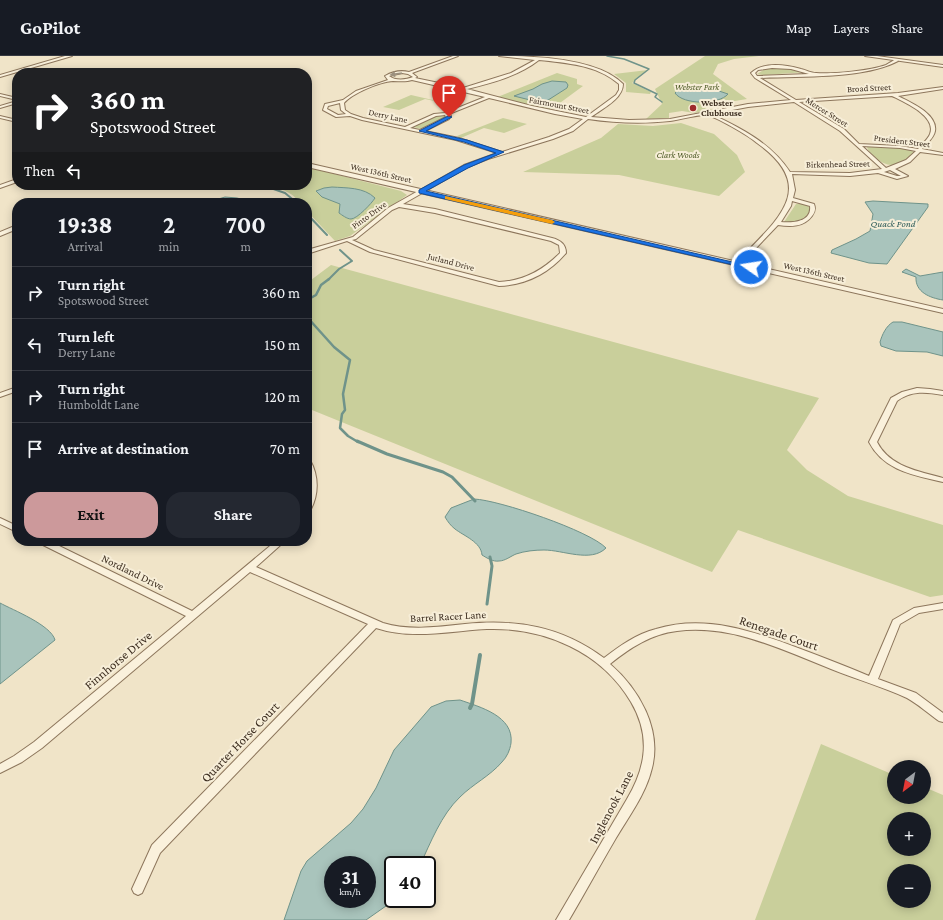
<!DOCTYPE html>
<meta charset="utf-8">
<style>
:root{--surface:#171b24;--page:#242831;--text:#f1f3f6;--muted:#9ea1a6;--line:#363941;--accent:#cc999b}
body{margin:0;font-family:"Crimson Pro",serif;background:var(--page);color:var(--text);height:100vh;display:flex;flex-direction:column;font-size:15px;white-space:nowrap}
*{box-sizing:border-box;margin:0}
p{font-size:13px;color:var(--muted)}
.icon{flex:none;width:22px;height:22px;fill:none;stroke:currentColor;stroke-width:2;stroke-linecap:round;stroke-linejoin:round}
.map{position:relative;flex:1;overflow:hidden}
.sheet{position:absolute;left:12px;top:142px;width:300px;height:348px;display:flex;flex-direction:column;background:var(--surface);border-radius:16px;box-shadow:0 2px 10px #0003}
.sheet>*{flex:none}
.banner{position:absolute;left:12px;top:12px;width:300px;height:122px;border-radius:16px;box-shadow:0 2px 10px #0003;background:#202124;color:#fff;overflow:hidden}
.needle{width:26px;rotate:212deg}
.tools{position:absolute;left:887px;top:704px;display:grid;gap:8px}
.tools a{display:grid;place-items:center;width:44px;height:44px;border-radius:50%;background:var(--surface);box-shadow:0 2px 10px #0003;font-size:20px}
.speed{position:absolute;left:324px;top:800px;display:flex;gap:8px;font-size:20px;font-weight:700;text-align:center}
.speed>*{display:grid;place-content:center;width:52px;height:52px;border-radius:50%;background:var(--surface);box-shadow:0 2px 10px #0003;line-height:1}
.speed small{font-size:10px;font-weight:400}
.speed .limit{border:2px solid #111;border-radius:6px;background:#fff;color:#111}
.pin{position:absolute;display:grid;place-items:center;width:34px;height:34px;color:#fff;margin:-41px -17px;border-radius:50% 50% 50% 0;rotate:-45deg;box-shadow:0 0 4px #0007}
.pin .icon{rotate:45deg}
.me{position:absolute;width:44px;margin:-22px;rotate:283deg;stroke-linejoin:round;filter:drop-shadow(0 0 3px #0008)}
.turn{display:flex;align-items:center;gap:14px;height:84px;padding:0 12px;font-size:18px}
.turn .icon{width:52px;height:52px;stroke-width:2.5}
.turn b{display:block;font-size:28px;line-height:34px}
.then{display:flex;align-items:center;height:38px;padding:0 12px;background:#0003;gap:8px;font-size:15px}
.eta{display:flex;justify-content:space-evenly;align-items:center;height:68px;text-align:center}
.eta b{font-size:24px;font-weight:700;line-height:28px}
.action{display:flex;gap:8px;margin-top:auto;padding:8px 12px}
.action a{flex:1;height:46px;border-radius:16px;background:var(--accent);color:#111;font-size:16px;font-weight:700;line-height:46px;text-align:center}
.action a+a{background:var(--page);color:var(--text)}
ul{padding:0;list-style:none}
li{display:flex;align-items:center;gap:12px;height:52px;padding:0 12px;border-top:1px solid var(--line)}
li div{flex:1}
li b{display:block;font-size:15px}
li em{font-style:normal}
header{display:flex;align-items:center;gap:24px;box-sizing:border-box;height:56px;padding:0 20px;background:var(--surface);border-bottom:1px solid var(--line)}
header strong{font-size:19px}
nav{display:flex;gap:22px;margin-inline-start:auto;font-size:14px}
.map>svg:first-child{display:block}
</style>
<header>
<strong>GoPilot</strong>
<nav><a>Map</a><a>Layers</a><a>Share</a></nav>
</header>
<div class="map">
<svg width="943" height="864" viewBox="0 0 943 864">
<rect width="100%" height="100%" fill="#f0e4c8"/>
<path fill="#c9cf9b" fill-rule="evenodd" d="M705,0H759L734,3L718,8L713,18L747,43L705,50L712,54L694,57L682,55L669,57V62L646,63L662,48L655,33Z
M777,12L790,13L806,16L765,19L757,18L765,13Z
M648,14L632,27L651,36L650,38L626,36V27L614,18Z
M557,17L577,23V28L583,30L549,55L495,42Z
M411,39L459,50L425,43L399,54L383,51Z
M437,59H443L448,61L422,73L413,71Z
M503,62L527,68L504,77L484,72L461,82L457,80Z
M681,67L714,78L737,99L745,116L719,140L619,119L523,116L601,82L618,68L653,70Z
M867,91C877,89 907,91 914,96C901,110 889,114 875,101C872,98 868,95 867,91Z
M307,111L401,135L407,139L350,180L335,185L307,155V147H300C290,134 283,135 270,129H307Z
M796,148H804L811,152C809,167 796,167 784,166Z
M331,209L819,342L787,394L807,414L848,440L943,469V539L930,541L738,474L712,516L307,352V227Z
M821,688L894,719V741H924V731L943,739V864H755ZM894,763H924V793H894ZM894,815H924V845H894Z"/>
<path fill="#a9c4bc" stroke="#6f938a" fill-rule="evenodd" d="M552,25L566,26L568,29L567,32L545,46L542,47L514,40L533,33L542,28Z
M694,31L713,33L728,38C719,49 683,49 675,37L679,33Z
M332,131C346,132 364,131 375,142C372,147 357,163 351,163C347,163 342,159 339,157L340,148L322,141L316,135L324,132Z
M225,141L237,142L256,147H215V144Z
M873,145L928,148V151L887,208L869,207L831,197L832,194L856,183L870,175L873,158L865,146Z
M906,213L920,220L943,216V244C930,242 915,236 916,221L902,216Z
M893,266H902L943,276V300L927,296L896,295L881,290L880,286C882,279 886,270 893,266Z
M474,443C499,444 590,475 606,492C591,507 563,494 544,494C535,494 525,495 516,498C511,500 505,505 499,505C493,506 487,502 482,499C481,486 464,480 455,473C451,470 448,466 445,461L451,452Z
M0,547C13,554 51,569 55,584L0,628Z
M460,644C480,651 514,660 511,687C510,694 507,701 502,706C490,720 473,728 460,741C441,759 431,786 420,809H393V843H396L366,864H284L301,815L307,805L351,767L363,753L376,732L394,694L431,651L446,645ZM333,809H367V843H333Z"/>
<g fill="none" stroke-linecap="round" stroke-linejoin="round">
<path stroke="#6f938a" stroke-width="1.5" d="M607,0L624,3L649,13L635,24L634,27L657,38L655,41L662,46"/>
<path stroke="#6f938a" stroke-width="2" d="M262,129L285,137L297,147
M307,158L327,179
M328,224L339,213L352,205L340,194"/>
<path stroke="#6f938a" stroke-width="2.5" d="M307,244L316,239L321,229L329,223
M307,261L334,291L350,304L343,338L345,354L342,358L340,372L348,380L358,386"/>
<path stroke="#6f938a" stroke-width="3" d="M357,385L387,398L443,416L452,421L475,445
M487,548L492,510L490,501"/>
<path stroke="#6f938a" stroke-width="4" d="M470,652L472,648L480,599"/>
<defs>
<path id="minor" d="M453,0H458L412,17L417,21L415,22L463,32L511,17L535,4L499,0C534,0 598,2 623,28C623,43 602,53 591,61L629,64L670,63L748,48L791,44L755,22L751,17C763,5 787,9 801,13C806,14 811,17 816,17C834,18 869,15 886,9C890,7 893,4 897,3L898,5C865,23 799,20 760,22L796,44L898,37L943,31V33L898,40C910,46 938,58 935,75C934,82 926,88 922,93L943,97V99L920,96L910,106L895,113L908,120L897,123L878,117L850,120L792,118L795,134L793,142L814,148C816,153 815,156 812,160C804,171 791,171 778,169L740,209H736V207C774,166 822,133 757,87C749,80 715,60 706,59C700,58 678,64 670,65C643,68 615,67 588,63L573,75L553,83L488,103L468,111L403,148L435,153L552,182C560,184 566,188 566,197C549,217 526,229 499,230L370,196L347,185L307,198V194L353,181L388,152L464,109L497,97L456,84L362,64L350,60L336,61L323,54L325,48L343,44L356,35L388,24L385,20C392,16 401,14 409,16ZM539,4C567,7 597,9 619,28V34L616,39L586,61L532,50L467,33C491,27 519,20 539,4ZM772,12L791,13L809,18L757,20L755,17L758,14ZM402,17L408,18L413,21C406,24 395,25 389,20ZM412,24L485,41L445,57L434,58L405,71L363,62L351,58L345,54L344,47C353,37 379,26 393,25C400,25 406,26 412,24ZM892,40C904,46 937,60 930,78C928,83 922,88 918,93L900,90L859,88L844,73L799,46ZM489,42L555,58L583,63L569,73L549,81L502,96L459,82L425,75L449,63L451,60L449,58ZM794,46L840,75L882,113L850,117L790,116C771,87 741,72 711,58L748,51ZM340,47L341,54L346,58L338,59L327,53L328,50ZM445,59L446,61L420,74L410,72L436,60ZM862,90L900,92L916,95L906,104L886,112ZM890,114L901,120H897L884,116ZM792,145L810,150C812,166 792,167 781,166L791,150ZM399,151L435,157L551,185L559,189L560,197C543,214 524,225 499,226L374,194L352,184L356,183L392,154Z
M17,45V47L0,52V50Z
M0,60L17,64V66L0,62Z
M17,123V126L0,132V129Z
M17,169V173L0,180V176Z
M17,331V335L0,341V337Z
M917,332L930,333L943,335V339C927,336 911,334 897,345L877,386C890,411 918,415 943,422V426C914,419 884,415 869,386L891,342L902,336Z
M307,404H310C319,420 319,439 310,455L307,456L309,430Z
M0,462L17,470V476L0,468Z
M38,485H49L192,555L276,485H285L256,511L383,567C409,575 438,571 465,568C517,563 561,570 604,602C620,590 636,578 656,573C705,558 752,575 798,592C822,601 846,610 869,620L893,564L914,552L943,547V553L919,557L900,568L878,623L916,637L943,657V666L939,665C929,658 918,648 907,642C883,631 856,623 831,613C782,594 732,568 677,575C651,578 630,592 610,608C639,633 662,673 652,712C646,738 629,760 616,782C600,809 585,837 569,864H556L627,743C646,711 651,680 631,646C602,596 544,571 487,573C449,575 413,584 376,572L160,797L142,837L138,839L134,837L132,833L152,789L368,568L250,516L42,692L22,706L0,717V708L14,700L34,686L186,560L39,487Z"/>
<path id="tertiary" d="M65,0H72L0,21V19Z
M865,0H877L943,9V11Z
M0,38L17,42V44L0,40Z
M307,107L943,253V257L307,111Z"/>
</defs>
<use href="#minor" stroke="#8d765c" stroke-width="2"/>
<use href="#tertiary" stroke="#8d765c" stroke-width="2"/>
<use href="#minor" fill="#faf1dc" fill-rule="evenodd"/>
<use href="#tertiary" fill="#faf1dc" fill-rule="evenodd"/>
</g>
<defs><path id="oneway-solid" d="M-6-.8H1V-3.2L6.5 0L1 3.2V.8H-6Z"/></defs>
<use fill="#9c907e" href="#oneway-solid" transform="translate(396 18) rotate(172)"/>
<path fill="#1a73e8" stroke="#114b97" d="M448,60L452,61L426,75L467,84L504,96L468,112L426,135L754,211L751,213L419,137V134L464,109L496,97L464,86L419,75Z"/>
<path fill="#f59e0b" d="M445,140L552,164L555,166L552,168L445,143Z"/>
<circle fill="#9e2a2b" stroke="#f7eed8" stroke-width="1.5" cx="693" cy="52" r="4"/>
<g text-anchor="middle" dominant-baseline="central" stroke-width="4" stroke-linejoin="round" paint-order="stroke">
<g font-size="9" font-style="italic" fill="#4d5a26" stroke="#f7eed8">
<text x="697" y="31">Webster Park</text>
<text x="678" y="99">Clark Woods</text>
</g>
<g font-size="9" fill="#3d2e20" stroke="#f7eed8">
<text transform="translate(869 32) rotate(-3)">Broad Street</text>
<text transform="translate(559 49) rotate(11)">Fairmount Street</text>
<text transform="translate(827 56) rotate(32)">Mercer Street</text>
<text transform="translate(388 60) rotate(12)">Derry Lane</text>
<text transform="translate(902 85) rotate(7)">President Street</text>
<text transform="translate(838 108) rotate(-1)">Birkenhead Street</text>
<text transform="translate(381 117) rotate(13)">West 136th Street</text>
<text transform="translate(369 159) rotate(-36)">Pinto Drive</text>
<text transform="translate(451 206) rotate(15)">Jutland Drive</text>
<text transform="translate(814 216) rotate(13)">West 136th Street</text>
</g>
<g font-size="9" font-weight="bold" fill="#3d2e20" stroke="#f7eed8" text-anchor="start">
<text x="701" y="47">Webster<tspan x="701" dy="10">Clubhouse</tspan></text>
</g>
<g font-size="10" font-style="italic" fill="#2f5d5a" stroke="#f7eed8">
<text x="893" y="167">Quack Pond</text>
</g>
<g font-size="11" fill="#3d2e20" stroke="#f7eed8">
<text transform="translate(133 516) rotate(26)">Nordland Drive</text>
<text transform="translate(448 560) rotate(-3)">Barrel Racer Lane</text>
</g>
<g font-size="13" fill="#3d2e20" stroke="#f7eed8">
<text transform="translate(779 577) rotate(19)">Renegade Court</text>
<text transform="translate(118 604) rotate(-40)">Finnhorse Drive</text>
<text transform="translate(240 686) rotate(-46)">Quarter Horse Court</text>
<text transform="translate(611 751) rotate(-62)">Inglenook Lane</text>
</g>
</g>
</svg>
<div class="tools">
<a><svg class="needle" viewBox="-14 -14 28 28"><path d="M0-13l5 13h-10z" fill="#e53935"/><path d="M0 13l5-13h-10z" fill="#9ea1a6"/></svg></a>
<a>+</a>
<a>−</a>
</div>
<div class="speed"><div>31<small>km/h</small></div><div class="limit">40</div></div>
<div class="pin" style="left:449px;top:61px;background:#d93025"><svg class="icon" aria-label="arrive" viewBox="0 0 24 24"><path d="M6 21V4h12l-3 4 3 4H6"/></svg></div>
<svg class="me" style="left:751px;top:211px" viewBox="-20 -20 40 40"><circle r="17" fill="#1a73e8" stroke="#fff" stroke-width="3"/><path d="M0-11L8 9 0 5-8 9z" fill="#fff"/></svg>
<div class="banner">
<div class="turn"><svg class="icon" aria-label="right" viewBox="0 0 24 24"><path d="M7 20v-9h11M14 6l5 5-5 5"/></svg><div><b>360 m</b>Spotswood Street</div></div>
<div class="then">Then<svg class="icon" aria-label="left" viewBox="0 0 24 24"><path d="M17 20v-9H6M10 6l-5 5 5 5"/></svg></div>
</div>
<section class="sheet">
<div class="eta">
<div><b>19:38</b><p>Arrival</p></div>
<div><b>2</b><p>min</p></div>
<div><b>700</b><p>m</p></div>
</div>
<ul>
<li><svg class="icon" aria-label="right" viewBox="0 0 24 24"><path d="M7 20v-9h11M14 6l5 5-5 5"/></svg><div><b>Turn right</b><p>Spotswood Street</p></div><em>360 m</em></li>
<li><svg class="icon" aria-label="left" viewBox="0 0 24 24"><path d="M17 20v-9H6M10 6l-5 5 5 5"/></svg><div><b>Turn left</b><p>Derry Lane</p></div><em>150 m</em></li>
<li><svg class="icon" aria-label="right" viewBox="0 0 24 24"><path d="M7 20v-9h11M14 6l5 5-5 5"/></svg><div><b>Turn right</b><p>Humboldt Lane</p></div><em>120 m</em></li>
<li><svg class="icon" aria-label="arrive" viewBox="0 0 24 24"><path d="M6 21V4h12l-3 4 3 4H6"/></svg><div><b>Arrive at destination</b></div><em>70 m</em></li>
</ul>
<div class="action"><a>Exit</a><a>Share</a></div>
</section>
</div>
